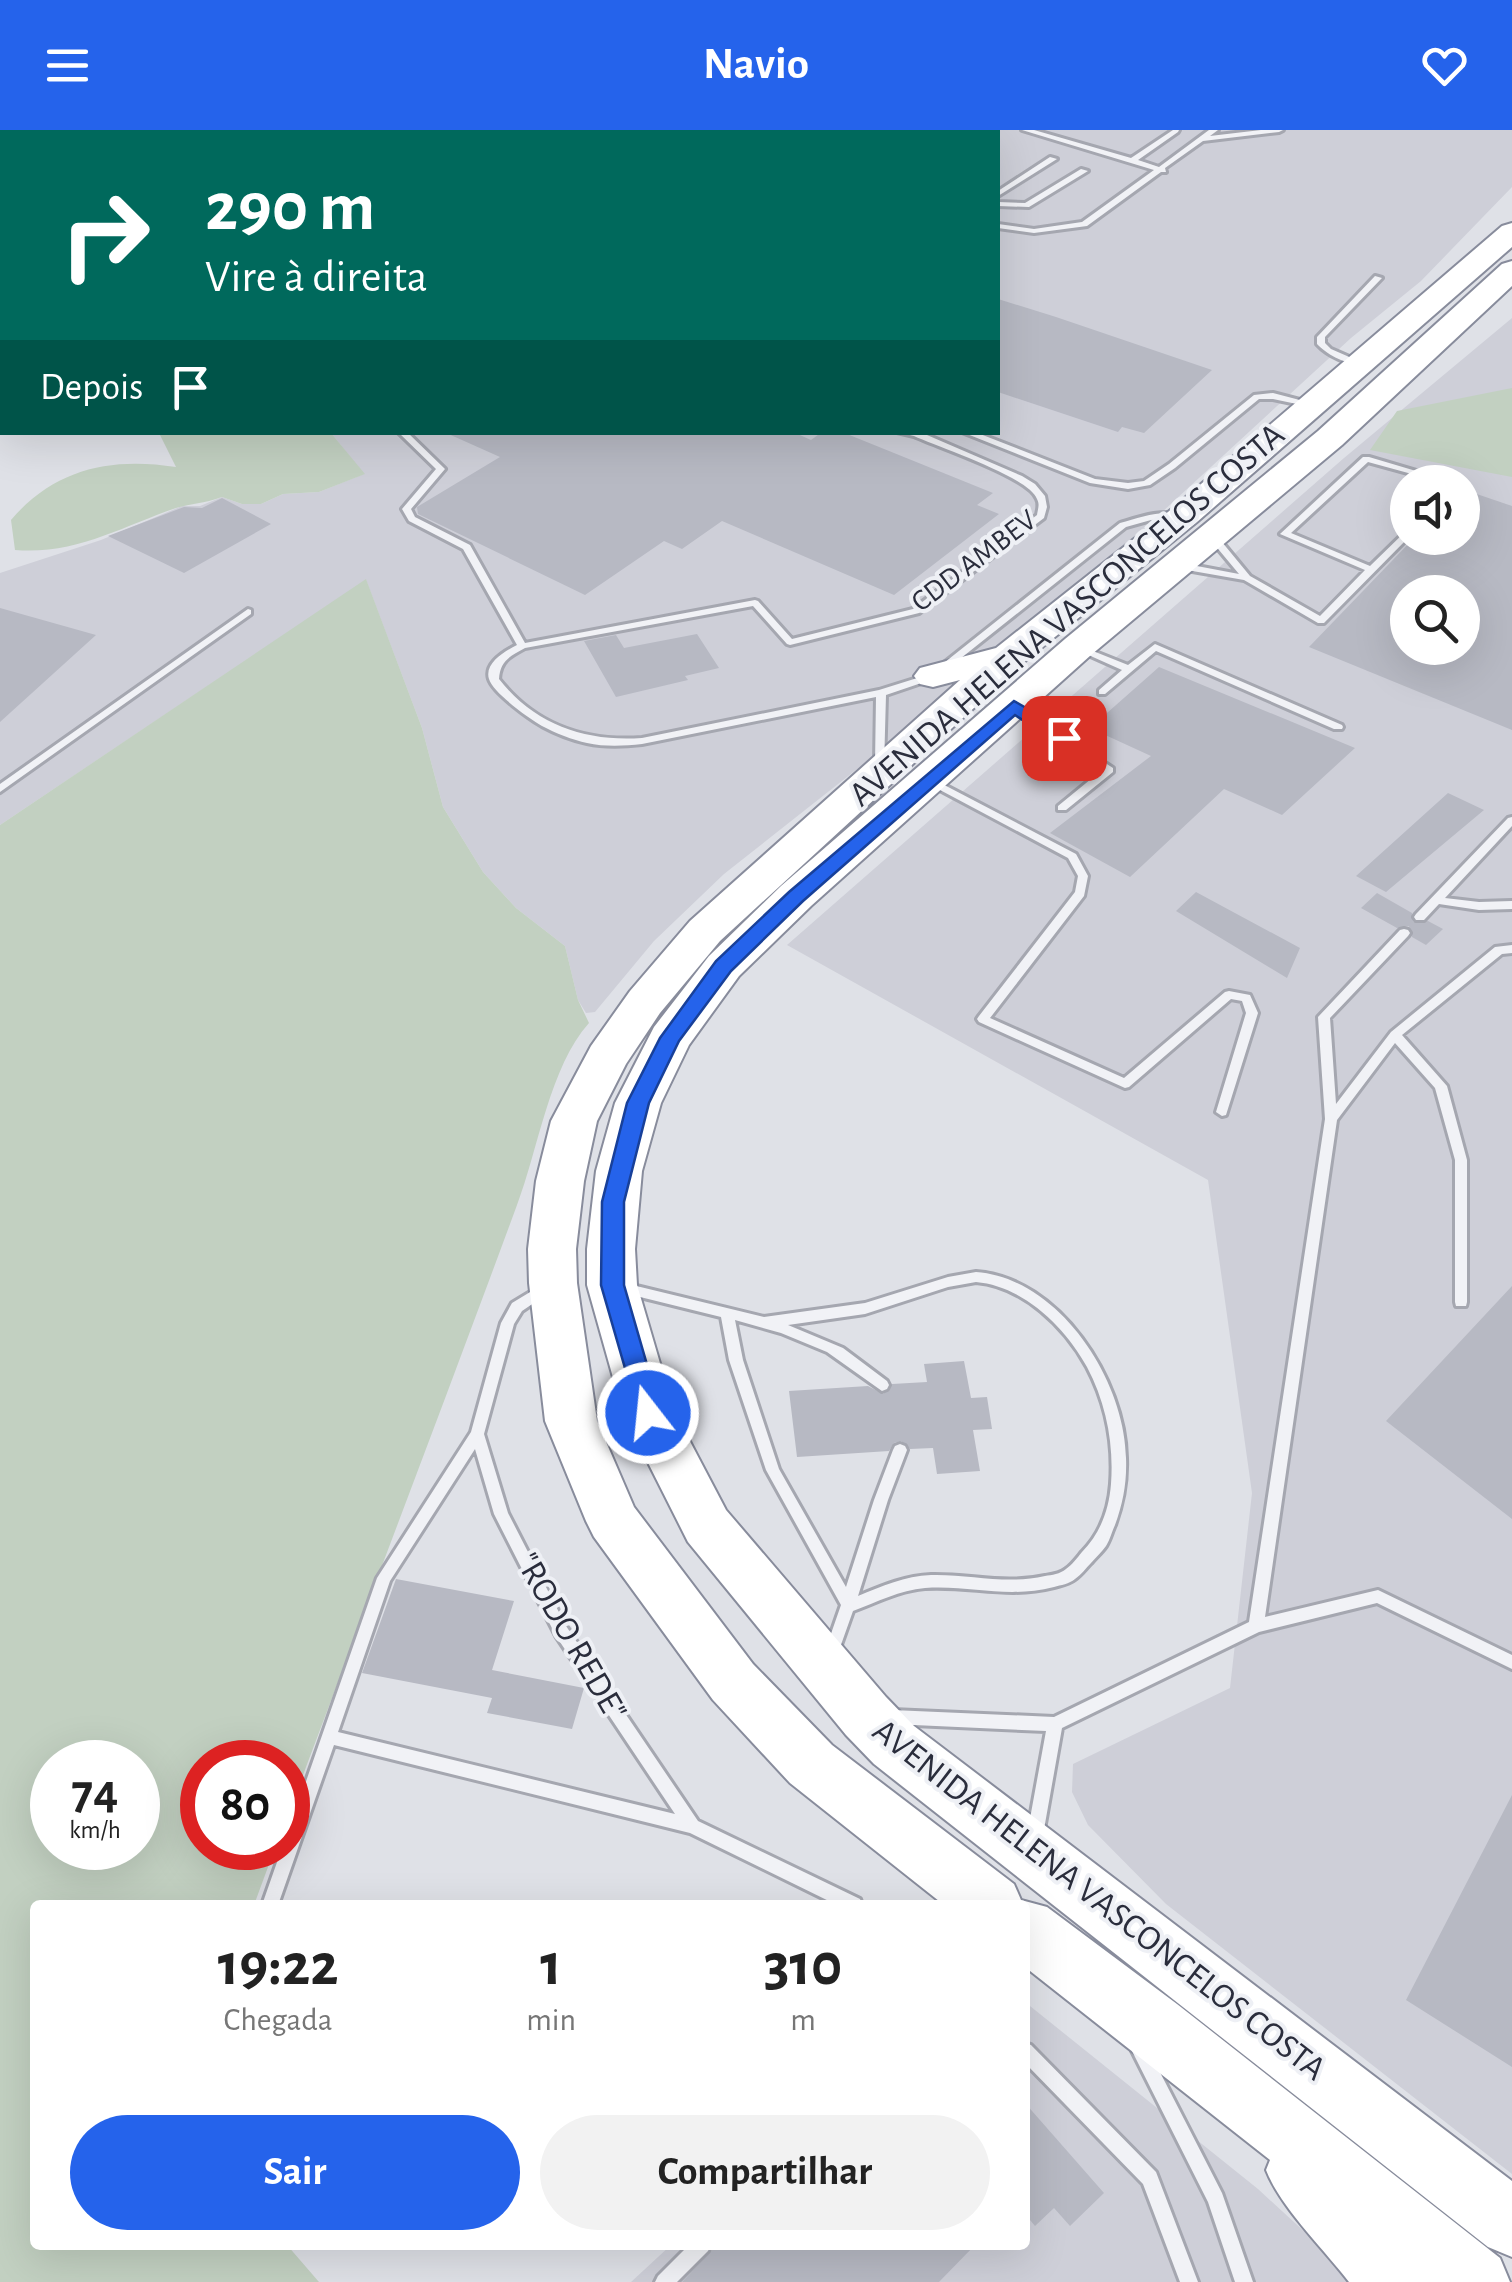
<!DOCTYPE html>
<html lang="pt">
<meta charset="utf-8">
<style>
:root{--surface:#fff;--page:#f2f2f2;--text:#222;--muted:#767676;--accent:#2563eb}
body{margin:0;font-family:"Alegreya Sans",sans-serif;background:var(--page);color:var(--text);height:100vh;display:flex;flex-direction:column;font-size:38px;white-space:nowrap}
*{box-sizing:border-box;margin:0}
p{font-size:32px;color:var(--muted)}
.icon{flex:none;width:55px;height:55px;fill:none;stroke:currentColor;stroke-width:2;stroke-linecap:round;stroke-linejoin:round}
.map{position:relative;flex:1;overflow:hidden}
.drawer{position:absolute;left:30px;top:1770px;width:1000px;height:350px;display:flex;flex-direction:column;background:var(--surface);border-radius:10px;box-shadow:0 10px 40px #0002}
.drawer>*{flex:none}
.hud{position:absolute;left:0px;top:0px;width:1000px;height:305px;box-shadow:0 10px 40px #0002;background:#00695c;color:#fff;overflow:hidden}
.fabs{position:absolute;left:1390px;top:335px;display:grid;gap:20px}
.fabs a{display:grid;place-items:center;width:90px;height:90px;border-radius:50%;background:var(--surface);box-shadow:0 10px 40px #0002;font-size:50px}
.speed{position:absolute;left:30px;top:1610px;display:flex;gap:20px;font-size:50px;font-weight:700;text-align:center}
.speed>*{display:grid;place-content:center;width:130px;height:130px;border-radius:50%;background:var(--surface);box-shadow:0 10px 40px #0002;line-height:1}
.speed small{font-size:25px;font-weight:400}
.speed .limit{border:15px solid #d22;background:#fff;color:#111}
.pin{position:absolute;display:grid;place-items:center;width:85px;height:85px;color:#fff;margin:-42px;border-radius:20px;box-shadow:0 5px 15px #0006}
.me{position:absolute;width:110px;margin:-55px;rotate:344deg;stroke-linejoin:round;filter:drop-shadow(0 0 8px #0008)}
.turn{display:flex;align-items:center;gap:35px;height:210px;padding:0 40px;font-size:45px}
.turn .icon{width:130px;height:130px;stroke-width:2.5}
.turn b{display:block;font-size:70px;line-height:85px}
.then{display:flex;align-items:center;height:95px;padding:0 40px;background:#0003;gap:20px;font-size:38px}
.eta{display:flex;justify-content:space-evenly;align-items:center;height:170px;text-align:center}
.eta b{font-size:60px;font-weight:700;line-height:70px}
.cta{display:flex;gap:20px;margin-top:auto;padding:20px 40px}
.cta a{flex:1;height:115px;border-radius:60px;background:var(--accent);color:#fff;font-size:40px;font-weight:700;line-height:115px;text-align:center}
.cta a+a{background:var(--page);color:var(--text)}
header{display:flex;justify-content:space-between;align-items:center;height:130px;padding:0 40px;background:var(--accent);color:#fff;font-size:45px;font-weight:700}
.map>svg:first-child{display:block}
</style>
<header><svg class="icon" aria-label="menu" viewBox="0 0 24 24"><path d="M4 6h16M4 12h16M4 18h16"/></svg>Navio<svg class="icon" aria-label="heart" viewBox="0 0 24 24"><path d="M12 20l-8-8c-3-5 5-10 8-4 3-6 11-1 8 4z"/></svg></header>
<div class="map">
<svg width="1512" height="2152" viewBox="0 0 1512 2152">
<rect width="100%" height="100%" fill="#dfe1e7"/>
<path fill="#cecfd8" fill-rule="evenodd" d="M312,0H1512V57L1421,151L1351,208L1161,383L909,598L724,744L654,811L595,882L586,883L578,870L565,816L516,778L483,742L443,677L422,598L366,450L0,695V443L101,410L182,376H200L222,367L242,374H261L283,364L319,362L364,344L331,303L998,302V2Z
M1512,188V2044L1166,1774L1088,1695L1072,1662L1073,1634L1230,1558L1252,1363L1208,1050L787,815L1344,328ZM1408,352H1462V408H1408ZM1408,462H1462V518H1408Z
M1025,1872L1258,2059L1359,2152H631L671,2115H1025Z"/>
<path fill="#c2d0c1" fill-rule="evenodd" d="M1512,258V347L1370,320L1397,281Z
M159,303H331L365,344L319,362L283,364L261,374H242L222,367C203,374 192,373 176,378C121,397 75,425 15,420L11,390C55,338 112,327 176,337Z
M366,449L422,598L443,677L483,742L516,778L565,816L578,870L589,893C550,936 538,1020 517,1075C442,1279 364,1482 288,1685V1632H202V1718H275L254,1775H35V2115H287L319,2152H0V695ZM138,1632V1718H52V1632Z"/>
<path fill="#b7b9c3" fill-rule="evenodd" d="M998,169L1056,187L1212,240L1144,303L1122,297L1118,302L998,262Z
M444,302H793L811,310L822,302H842L993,363L977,375L999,384L894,465L722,391L682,419L664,411L585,465L418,384L417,377L500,327Z
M1462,359L1512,376V600L1309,517L1414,408H1462ZM1408,462H1462V518H1408Z
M222,368L271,394L184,443L108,406L184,377L202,378Z
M0,478L96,505L0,592Z
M697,504L719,538L685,546L688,550L616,567L584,511L616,505L624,518Z
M1159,537L1355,618L1282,685L1224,659L1130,747L1050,703L1151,626L1090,598Z
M1448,663L1484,680L1386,762L1356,746Z
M1196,762L1300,818L1287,848L1176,781Z
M1377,763L1412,783L1413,792L1428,791L1443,799L1426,815L1412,807L1409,796L1397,798L1361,778Z
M1512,1156V1389L1386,1291Z
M964,1231L971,1268L987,1267L992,1299L973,1300L980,1341L937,1344L933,1318L910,1319L901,1311L894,1313L889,1321L797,1327L789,1261L868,1256L883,1264L892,1254L927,1252L924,1234Z
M396,1449L514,1471L492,1540L584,1558L572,1599L487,1583L492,1568L362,1543Z
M1512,1665V1937L1406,1870Z
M1025,1973L1104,2063L1070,2096L1054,2078L1035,2096L1025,2084Z
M717,2115H975L939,2152H682Z"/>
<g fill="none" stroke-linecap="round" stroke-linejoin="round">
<defs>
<path id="lane" d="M361,0H369L371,2H364Z
M694,0H706L710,2H700Z
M728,0H737L733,2H726Z
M740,0H752L756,2H746Z
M1022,0H1034L1131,28L1173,0H1179L1178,2L1138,30L1159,37L1209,0H1218L1210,6L1261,0H1283L1279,2L1203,11L1165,38L1166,42H1161L1087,96L1034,103L998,98V94L1034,99L1082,92L1154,40Z
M1050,27L1057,29L998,66V61Z
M1081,39L1088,41L1029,77L998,76V72L1025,73Z
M0,92H2V96H0Z
M1375,146L1382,148L1325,207V213L1331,219L1363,233C1350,237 1327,225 1317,214V207Z
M1273,263L1315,274L1311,277L1273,269H1259L1175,338L1150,355L1128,359L1090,353L962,302H975L1095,349L1128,353L1144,351L1169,334L1254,265Z
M398,302H407L445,339L411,379L415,387L470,415L525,513L755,470L758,471L792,509L913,479L1037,385C1038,378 1040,375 1037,369C1029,347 938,317 914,306L897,302H920L1022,346L1035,354L1045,366L1047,377L1044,388L919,483L790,515L787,514L753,476L525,518C510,526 500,531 499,549C535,595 585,612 642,608L879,560L930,544L1120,393C1140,387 1163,379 1182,385L1178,388L1151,390L1126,397L936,548L886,565L884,637H876L875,635L876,567L642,614C624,616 605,617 587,613C573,610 555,603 542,596C530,589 493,563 489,549C484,533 505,521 517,515L463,419L409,391L402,379L436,339Z
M1363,327H1369L1453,352H1441L1368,332L1291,403L1370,436L1408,399V408L1324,493H1318L1244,450L1181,439L1176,436L1181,433L1239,444L1209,408L1217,406L1250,446L1320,486L1365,440L1280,404Z
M248,479L251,480V484L0,662V654Z
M1155,514L1342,595L1343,597L1342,599H1334L1156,521L1105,564H1099V560L1122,540L1075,519L1077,517H1083L1128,535Z
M1014,574L1113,638V642L1066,680H1058V676L1102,640L1010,579V575Z
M929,647L1076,724L1088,746L1084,766L990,888L1124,948L1225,862L1229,861L1250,865L1258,883L1226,985L1222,986L1216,982L1246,883L1242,871L1231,869L1129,957L1125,958L979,892L977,889L979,886L1075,762L1078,746L1068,728L925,652V648Z
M1512,687V696L1445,768L1479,772L1512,771V779L1479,780L1439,774L1424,790H1416L1414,787L1416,784L1508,688Z
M1404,799L1408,800L1410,803L1408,806L1330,888L1336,974L1391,902L1495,817L1512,815V823L1502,824L1402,905L1447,956L1467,1030V1172L1466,1176H1456L1455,1172V1030L1435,958L1395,913L1337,990L1265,1487L1378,1460L1512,1525V1539L1377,1473L1259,1502L1062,1598L1043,1705L1041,1710L1035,1713L1029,1710L1027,1705L1046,1601L892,1594L887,1592L884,1587L887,1582L892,1580L1054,1587L1249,1492L1325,989L1318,887L1400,800Z
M976,1142C1059,1148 1125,1250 1126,1328C1127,1352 1123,1373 1115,1395C1112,1401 1110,1410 1106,1416C1102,1422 1096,1427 1091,1433C1086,1438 1081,1445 1075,1449C1069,1454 1061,1455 1054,1457C1006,1469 972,1455 925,1458C900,1460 877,1472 853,1481L837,1526L832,1528L827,1526L825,1521L841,1475L766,1340L729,1230L721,1187L624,1163L619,1162L618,1158L619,1154L624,1153L764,1187L865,1173L948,1147ZM976,1152C1023,1156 1065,1197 1087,1237C1106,1273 1114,1313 1111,1354C1109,1380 1100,1404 1082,1422C1077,1428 1072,1435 1066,1439C1060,1444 1052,1445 1045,1446C1006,1455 970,1444 931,1445C905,1446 882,1456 858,1466L888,1370L907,1320L905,1316L900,1314L895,1316L893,1320L874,1370L846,1457L779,1339L743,1230L735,1190L781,1203L827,1222L882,1261L887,1259L889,1255L887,1251L843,1218L788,1195L865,1184L948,1157Z
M545,1153L550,1154L551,1158L550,1162L522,1181L514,1194L484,1304L508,1383L566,1496L698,1691L860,1769L862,1775H837L690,1703L334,1615L278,1775H262L282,1718H288V1703L377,1448L471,1302L501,1193L512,1173ZM475,1319L494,1384L556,1506L675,1684L338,1602L390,1451Z
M1025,1913L1031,1915L1156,2042L1198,2152H1180L1143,2054L1025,1933Z
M1140,1913L1146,1915L1222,2063L1253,2152H1235L1208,2072L1132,1921L1134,1915Z
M689,2115H711L708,2121L677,2152H655L658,2146Z"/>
<path id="highway" d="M1512,93V117L1197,392L1024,532L720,811L660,883L626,934L597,991L584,1051L576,1119L577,1153L597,1291L634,1377L753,1534L832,1615L1014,1754L1021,1770L1047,1777L1177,1874L1500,2128L1510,2152H1349C1323,2118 1281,2078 1266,2040L1270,2030L1025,1837V1775H944L790,1653L713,1570L594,1407L586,1391L545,1291L529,1153L528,1119L536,1051L551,991L591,916L630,861L690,791L960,550L933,557L920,554L914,546L920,538L996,518L1173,378L1502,96Z
M1512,131V156L1342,315L1091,525L811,776L739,846L689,915L661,973L642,1041L635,1119L637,1155L674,1281L726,1380L886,1567L914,1596L1512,2051V2127L1488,2117L874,1634L846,1605L688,1412L623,1283L587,1155V1119L596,1041L615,973L654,897L709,826L781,756L1065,509L1318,301L1502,134Z"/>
</defs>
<use href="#lane" stroke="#a5a7b0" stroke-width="6"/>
<use href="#highway" stroke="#888c9c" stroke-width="4"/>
<use href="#lane" fill="#f1f2f6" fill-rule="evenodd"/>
<path stroke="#fff" stroke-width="38" d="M196,2L198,0
M0,254L2,251"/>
<use href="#highway" fill="#fff" fill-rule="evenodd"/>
</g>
<path fill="#2563eb" stroke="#184099" stroke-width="2.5" d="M1014,571L1071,604V613H1058L1015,585L803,771L731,841L679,911L649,973L624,1072V1155L661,1283L657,1290L648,1293L640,1290L601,1155L602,1072L627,973L660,908L716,831L789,762Z"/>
<g text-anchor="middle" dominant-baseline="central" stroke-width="8" stroke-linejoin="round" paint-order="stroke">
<g font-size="30" fill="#2a2d3c" stroke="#eef0f5">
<text transform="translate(974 431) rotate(-37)">CDD AMBEV</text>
</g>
<g font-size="35" fill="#2a2d3c" stroke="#eef0f5">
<text transform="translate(1067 485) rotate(-41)">AVENIDA HELENA VASCONCELOS COSTA</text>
<text transform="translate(571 1507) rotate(60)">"RODO REDE"</text>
<text transform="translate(1099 1770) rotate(38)">AVENIDA HELENA VASCONCELOS COSTA</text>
</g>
</g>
</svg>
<div class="fabs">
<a><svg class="icon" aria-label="sound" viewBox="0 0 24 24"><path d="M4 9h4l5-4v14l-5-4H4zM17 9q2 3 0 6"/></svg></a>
<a><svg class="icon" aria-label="search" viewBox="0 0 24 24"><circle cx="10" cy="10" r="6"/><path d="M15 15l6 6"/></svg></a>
</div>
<div class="speed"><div>74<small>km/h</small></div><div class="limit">80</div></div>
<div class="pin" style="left:1064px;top:608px;background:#d93025"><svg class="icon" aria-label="arrive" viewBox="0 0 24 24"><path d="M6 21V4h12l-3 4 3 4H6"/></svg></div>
<svg class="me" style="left:648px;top:1283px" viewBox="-20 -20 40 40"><circle r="17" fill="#2563eb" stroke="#fff" stroke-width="3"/><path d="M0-11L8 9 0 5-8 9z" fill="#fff"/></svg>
<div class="hud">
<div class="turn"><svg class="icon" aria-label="right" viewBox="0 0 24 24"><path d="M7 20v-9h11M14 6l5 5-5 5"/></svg><div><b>290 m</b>Vire à direita</div></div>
<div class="then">Depois<svg class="icon" aria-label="arrive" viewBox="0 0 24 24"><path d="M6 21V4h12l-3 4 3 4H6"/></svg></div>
</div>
<section class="drawer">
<div class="eta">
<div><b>19:22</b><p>Chegada</p></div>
<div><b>1</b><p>min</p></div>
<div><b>310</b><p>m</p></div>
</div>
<div class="cta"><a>Sair</a><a>Compartilhar</a></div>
</section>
</div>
